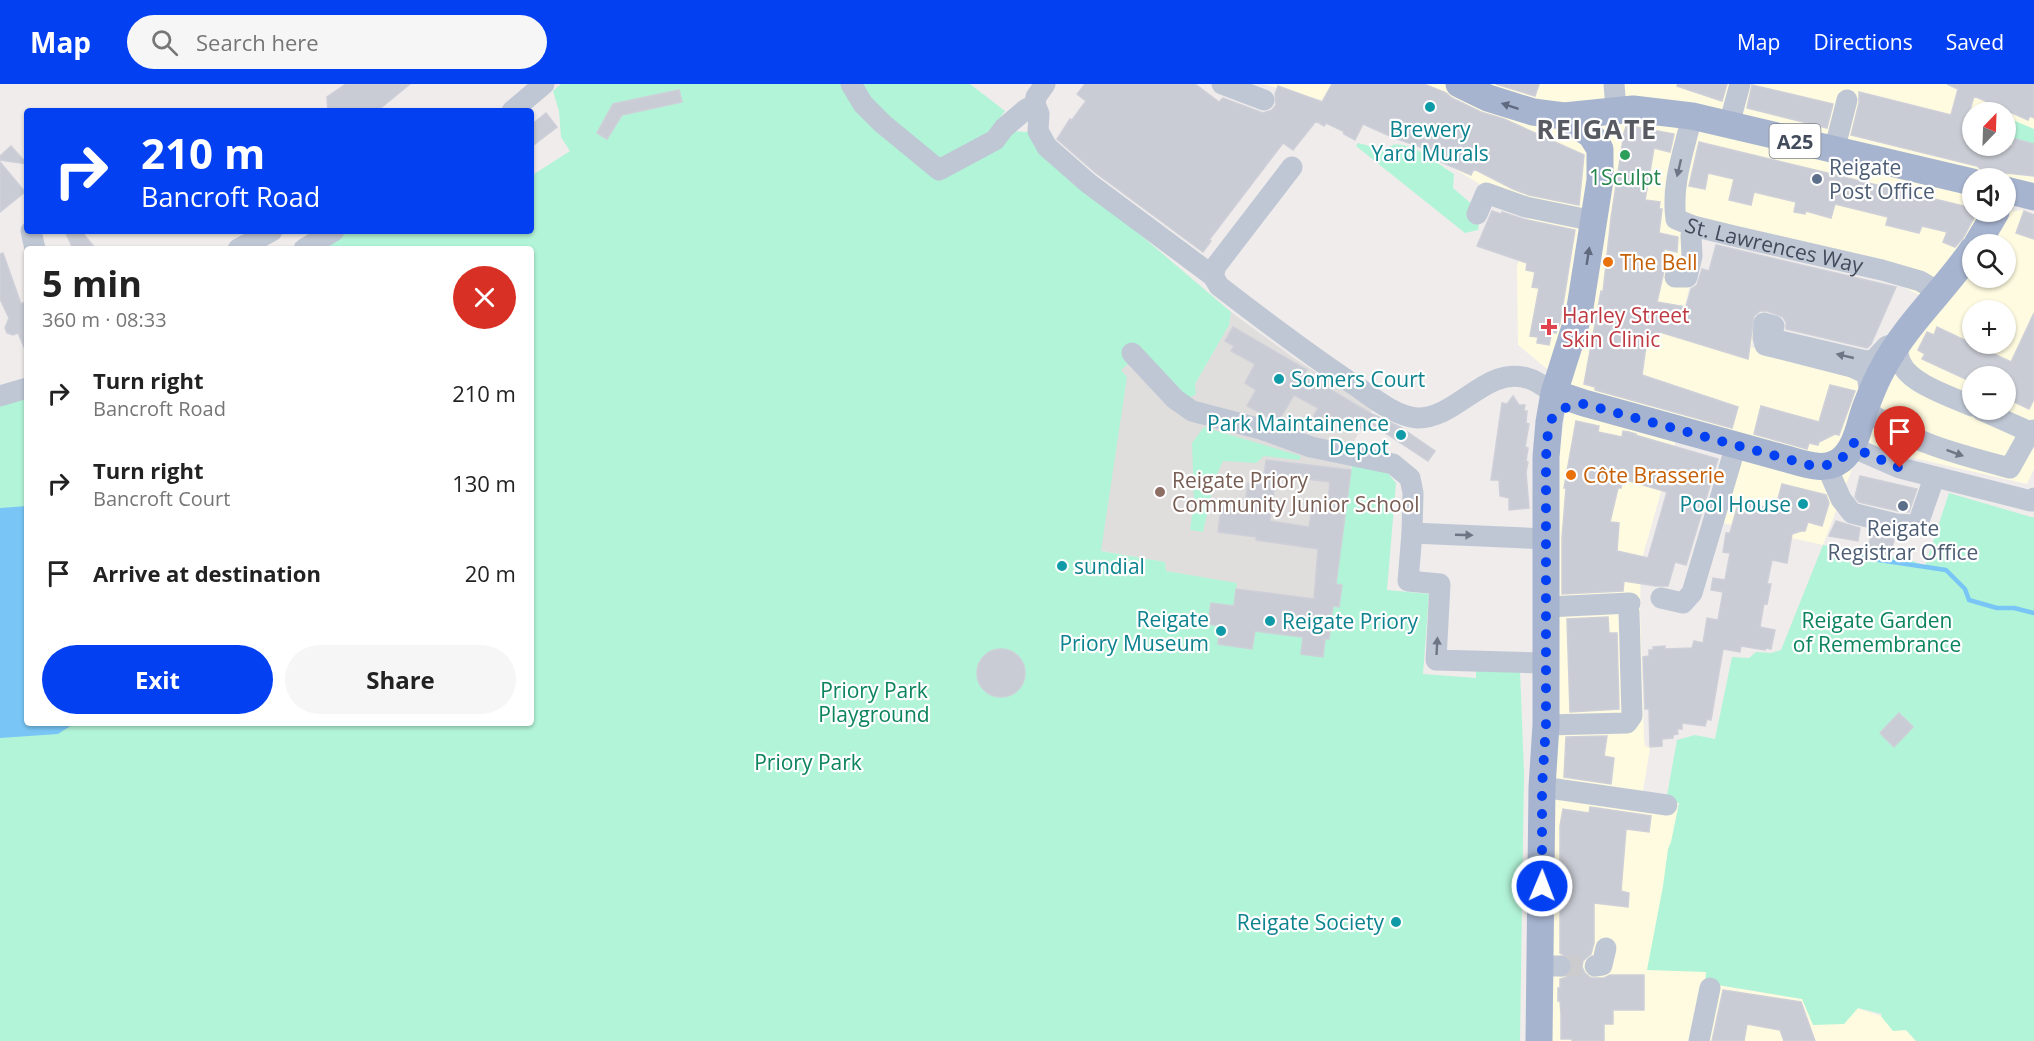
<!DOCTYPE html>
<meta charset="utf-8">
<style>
:root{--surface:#fff;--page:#f6f6f6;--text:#222;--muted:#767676;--accent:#0340f1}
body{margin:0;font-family:"Open Sans",sans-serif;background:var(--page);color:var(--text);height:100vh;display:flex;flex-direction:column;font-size:22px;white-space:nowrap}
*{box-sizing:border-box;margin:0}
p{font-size:20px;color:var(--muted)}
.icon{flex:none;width:33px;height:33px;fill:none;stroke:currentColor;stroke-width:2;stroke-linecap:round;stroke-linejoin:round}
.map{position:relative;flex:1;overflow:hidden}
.sheet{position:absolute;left:24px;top:162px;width:510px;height:480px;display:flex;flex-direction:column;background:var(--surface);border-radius:6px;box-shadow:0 2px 4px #0004}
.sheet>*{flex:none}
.banner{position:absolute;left:24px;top:24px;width:510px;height:126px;border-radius:6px;box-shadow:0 2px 4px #0004;background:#0340f1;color:#fff;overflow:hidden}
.needle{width:39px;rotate:23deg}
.buttons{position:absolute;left:1962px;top:18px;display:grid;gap:12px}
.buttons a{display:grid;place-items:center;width:54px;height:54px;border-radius:50%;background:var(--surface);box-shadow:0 2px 4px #0004;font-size:30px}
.pin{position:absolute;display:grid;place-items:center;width:51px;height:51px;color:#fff;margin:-62px -26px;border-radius:50% 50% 50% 0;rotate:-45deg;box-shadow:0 0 6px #0007}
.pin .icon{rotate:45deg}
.me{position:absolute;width:66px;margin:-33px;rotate:1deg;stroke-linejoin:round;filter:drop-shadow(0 0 4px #0008)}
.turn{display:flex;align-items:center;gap:21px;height:126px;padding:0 18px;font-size:27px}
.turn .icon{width:78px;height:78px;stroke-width:2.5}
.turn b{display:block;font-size:42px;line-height:51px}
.round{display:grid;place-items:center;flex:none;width:63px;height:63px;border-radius:32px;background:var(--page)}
.head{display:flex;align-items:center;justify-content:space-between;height:102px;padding:0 18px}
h1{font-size:36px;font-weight:700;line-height:45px}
.primary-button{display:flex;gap:12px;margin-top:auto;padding:12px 18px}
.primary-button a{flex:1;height:69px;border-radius:36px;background:var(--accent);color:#fff;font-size:24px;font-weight:700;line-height:69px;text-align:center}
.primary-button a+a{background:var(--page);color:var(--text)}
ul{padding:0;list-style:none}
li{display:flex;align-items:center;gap:18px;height:90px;padding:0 18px}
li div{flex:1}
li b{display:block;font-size:22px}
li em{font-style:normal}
header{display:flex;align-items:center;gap:36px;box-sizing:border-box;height:84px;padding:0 30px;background:var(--accent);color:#fff}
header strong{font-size:28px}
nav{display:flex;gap:33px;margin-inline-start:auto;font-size:21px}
.search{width:420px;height:54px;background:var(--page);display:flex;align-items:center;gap:15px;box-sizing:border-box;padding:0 21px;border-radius:33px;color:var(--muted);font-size:22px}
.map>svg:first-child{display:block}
</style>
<header>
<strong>Map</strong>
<div class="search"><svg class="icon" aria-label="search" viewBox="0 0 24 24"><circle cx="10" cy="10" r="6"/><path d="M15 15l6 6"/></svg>Search here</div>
<nav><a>Map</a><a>Directions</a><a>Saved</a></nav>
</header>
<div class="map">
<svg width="2034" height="957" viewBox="0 0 2034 957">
<rect width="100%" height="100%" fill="#efeceb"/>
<path fill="#fefbe0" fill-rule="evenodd" d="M1263,0H2034V104L2006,94H1972V128H1987L1921,212L1898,200L1701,152L1685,222L1756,237L1751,263L1860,294L1868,343L1823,461L1723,439L1739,371L1676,356L1641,478L1640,525L1644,653L1645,662L1650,664L1642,713L1679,719L1720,889L1718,901L1857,924L1881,932L1893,946H1906L1916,957H1546L1554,401L1569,303L1518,261L1517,183L1531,123L1488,105L1355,25ZM1972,28H2006V62H1972Z
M2022,126L2034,130V385L2027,400L1866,363L1892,290L1972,181V194H2006V160H1987L2010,128ZM1972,226H2006V260H1972ZM1972,292H2006V326H1972Z"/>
<path fill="#e0dddd" d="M1231,228L1294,274L1373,325L1352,360L1351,386L1336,500L1342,501L1332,533L1329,555H1326L1323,573L1255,547L1252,565L1218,560L1220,542L1208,540L1211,519L1234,522L1236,499L1166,487L1165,478L1091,465L975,395L1141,269L1195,300L1229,241Z"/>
<path fill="#b2f4d7" d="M561,0H970L1005,27L987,51L1011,47L1028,48L1043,68L1231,228L1229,241L1195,300L1196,310L1188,315L1141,269L1121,286L1127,293L1101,467L1165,478L1166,487L1237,499L1234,522L1211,519L1209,540L1220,542L1218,560L1252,565L1255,547L1303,553L1323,573L1325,555H1329L1332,534L1325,533L1342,501L1336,500L1352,380L1383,383L1396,399L1387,506L1429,510L1423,590L1476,594V584L1520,586L1524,689L1520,957H0V316L27,307V639H531V165H315L344,147H531V92L570,67L561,53L559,27L553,7Z
M2006,33L2034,45V60L2016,55L2013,59L2006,53Z
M1358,59L1385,66C1388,64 1390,62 1393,61C1412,57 1439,81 1454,90L1453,104L1481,128L1478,146L1465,149L1356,62Z
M1204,343L1301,372L1299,376L1264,372L1256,379L1223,377L1215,395L1203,448L1190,446L1194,418L1192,359Z
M1949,409L2031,433H2034V957H1916L1906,946L1893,947L1881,932L1882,930L1858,924L1844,940L1813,941L1802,915L1718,901L1705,903L1706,888L1647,886L1663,802L1668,765L1671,758L1679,719L1666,717L1677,656L1695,651L1715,655L1732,573L1749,574L1756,568L1771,569L1781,566L1823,461L1913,477L1925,482Z"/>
<path fill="#79c6f6" d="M27,422V639H75L58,650L0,654V424Z"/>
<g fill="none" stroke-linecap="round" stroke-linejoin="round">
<path stroke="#79c6f6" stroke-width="4.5" d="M1839,470L1946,486L1965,505L1969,516L1997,524H2014L2034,529"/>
</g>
<path fill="#c9ccd4" stroke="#cecfd8" stroke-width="1.5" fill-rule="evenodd" d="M346,0H410L377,27H328L327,13Z
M1085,0H1195L1219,18L1223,14L1263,29L1272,26L1276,21L1275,10L1278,2L1322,18L1332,0H1424L1446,9L1452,14L1481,28L1504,35L1584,71L1579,121L1529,111L1513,105L1474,85L1471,91L1434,75L1437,69L1392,53L1363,40L1355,56L1344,50L1343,47L1326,39L1324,42L1316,37L1293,66L1283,59L1209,156L1211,157L1203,168L1096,89L1057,55L1070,35L1072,36L1086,17L1077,10Z
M1496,0H1539L1535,12Z
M1678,0H1727L1722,17L1677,2Z
M1947,0H2034V34L2030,32L2028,36L1974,12L1962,54L1972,58V62H2012L2015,55L2034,60V92L1997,88L1995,91L1984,88L1977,82L1851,51L1859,19V8L1951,31L1958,5Z
M1752,1L1833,20L1827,44L1747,24Z
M679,6L682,18L622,31L607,55L597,49L613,20Z
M546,29L557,43L531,63V41Z
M1631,42L1674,50L1670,68L1654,64L1645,116L1660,118L1659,125H1662L1659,149L1678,153L1677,168L1664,165V187L1657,218L1686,223L1691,205L1697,201L1702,185L1709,187L1716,161L1896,203L1871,260L1867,264L1786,245V238L1783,233L1767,227H1760L1754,232L1748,275L1660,248L1646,262L1642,291L1738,323L1732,344L1595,306V303L1584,300L1601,207L1603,208L1611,134L1624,49L1626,43Z
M1699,58L1972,124V128L1976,130L1963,154L1955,163L1943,158L1947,148L1922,142L1919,149L1886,141L1888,133L1835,120L1831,134L1806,127L1805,130L1794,128L1796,118L1754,108L1751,121L1729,116L1734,95L1708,89L1705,105L1689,102Z
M11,62L27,80L0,76V72Z
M0,78L25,108L0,128Z
M1492,127L1501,130L1502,128L1523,135L1575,146L1560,239L1556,249L1552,248L1549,261L1537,259L1538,253L1530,252L1539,204L1532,203L1535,188L1526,186L1527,179L1477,162Z
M2024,127L2034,131V155L2016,149Z
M65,147H81L96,165H73Z
M3,169L21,220L27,217V270L18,249L13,251L7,249L5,244L9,234L0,215V170Z
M2034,229V315L2029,325L2006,314V292H1972V298L1922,275L1925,270L1918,266L1927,248L1934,251L1937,243L2011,278Z
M1233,243L1307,286L1304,290L1370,329L1400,343L1435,367L1428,377L1366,336L1359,348L1336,335L1329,346L1311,337L1318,324L1294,311L1278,338L1247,322L1256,306L1245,299L1255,280L1231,267L1234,262L1225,257Z
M1830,301L1855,307L1839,351L1835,350L1819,358L1818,361L1809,359L1807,365L1754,350L1761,322L1819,338Z
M1513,312L1519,321H1525L1524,327H1527L1526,339L1529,340L1525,363L1528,364L1526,377L1528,378L1526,388L1529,424L1509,426V414L1500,412L1499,396H1491L1502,319L1507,320Z
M1576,337L1599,342L1598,348L1622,353L1623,347L1629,348L1636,350L1635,351L1718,375L1686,481L1675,478L1668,502H1656L1624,497L1623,507L1562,510V454L1566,404H1564ZM1623,395L1667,408L1648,474L1617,467L1619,439L1610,438L1618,404H1621Z
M1266,376L1351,386L1336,500L1342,501L1339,523L1333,522L1329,555H1325L1323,573L1301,570L1303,553L1255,547L1252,565L1218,560L1220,542L1208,540L1211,519L1234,522L1236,505L1314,515L1318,465L1256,456V453L1218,448L1221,423L1244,426L1248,399L1263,401ZM1276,391L1330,398L1327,425L1312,423L1309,443L1270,437Z
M1860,392L1917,405L1909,428L1898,427L1859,418L1855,413Z
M1782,400L1826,411L1829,419L1822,442L1808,438L1805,447H1801L1792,450L1787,479L1772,476L1767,500H1771L1767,520L1764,519L1760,543L1775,546L1771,565L1766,564L1765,566L1741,562L1740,568L1723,565L1711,636L1707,635L1705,642L1682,639V645H1677L1678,650L1673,651V654L1662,655V662L1650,663L1649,625H1645L1643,573L1649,572V566H1653V563L1665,562V565L1692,564L1694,557L1703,559L1707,534L1718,536L1723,508L1711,506L1713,494L1725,496L1730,469L1723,468L1726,449H1730L1739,416L1775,426Z
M1836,437L1860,444L1858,457L1829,452Z
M1871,451L1894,455L1891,471L1868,466Z
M1608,533L1609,549H1617L1619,625L1570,628L1567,535Z
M977 589a24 24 0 1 1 48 0a24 24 0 1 1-48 0Z
M1899,629L1913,643L1894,663L1880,649Z
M1607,652L1604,672L1614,674L1611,700L1564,693L1566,653Z
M1590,723L1651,732L1649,748L1626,745L1621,807L1629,809L1628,823L1594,819V859L1591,870L1583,877L1582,883L1585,889L1591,894H1604L1610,891H1644V926H1613V940H1604V957H1572V955H1561V930L1560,917H1558V904H1560V895L1567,893L1573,883L1571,875L1560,869V817L1557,816V802H1560V742L1563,725L1589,729Z
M1723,906L1801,918L1815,957H1784L1780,946L1747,940L1744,957H1712Z"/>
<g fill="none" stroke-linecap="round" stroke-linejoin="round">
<path stroke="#ccccce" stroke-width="21" stroke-dasharray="21 10" stroke-linecap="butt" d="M1560,882H1595"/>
<g stroke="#bfc7d5" stroke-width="21">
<path d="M851,0L863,20L883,40L939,86L995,56L1004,44L1025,26L1035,20L1036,13L1045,0"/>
<path d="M1222,0L1264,16"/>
<path d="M1614,0L1616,25"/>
<path d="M1035,20L1039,30L1038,47L1047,63L1088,99L1213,192L1219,202C1263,236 1307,269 1353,300C1371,312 1394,332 1417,334C1458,335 1487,279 1530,295C1539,298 1547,305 1554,309"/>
<path d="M512,27L544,0"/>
<path id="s1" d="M1692,32C1684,67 1671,100 1676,135L1693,142L1734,152L1882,186L1920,197L1939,208"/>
<path d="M1729,41L1740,0"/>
<path d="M1834,67L1847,16"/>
<path d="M1477,130L1486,109L1526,123L1594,137"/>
<path d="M31,147L35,165"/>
<path d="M238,165L272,147"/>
<path d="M304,165L334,147"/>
<path d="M1213,192L1216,182L1292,83"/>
<path d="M1675,193H1687L1692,172L1691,152L1693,142"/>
<path d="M1132,269L1175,315L1192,327L1261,345L1311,363L1393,380L1410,394L1413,409L1412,449"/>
<path d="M1870,311L1867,290L1852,283L1765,261L1763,253L1764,239L1774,242L1772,250L1776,256L1866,277L1874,276L1887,262L1896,260C1898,266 1898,273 1901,279C1910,300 1952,313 1972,322"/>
<path d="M0,312L27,304"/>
<path d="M1865,325C1905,357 1960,371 2010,384L2030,348L2034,346"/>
<path d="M1981,326L2030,348"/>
<path d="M1855,357L1861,367L1900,384L2031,417L2034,414"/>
<path d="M1827,383L1841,415L1852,429L1896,440L1915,441L1919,437L1934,394"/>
<path d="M1661,514L1683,519L1692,509L1736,361"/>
<path d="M1547,523L1630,519"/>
<path d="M1545,579L1436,576L1440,500L1408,497L1412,449L1547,455"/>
<path d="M1546,641L1627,639L1632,632L1629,528"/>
<path d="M1542,703L1667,721"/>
<path d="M1540,882H1560"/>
<path d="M1595,882L1602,881L1606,864"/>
<path d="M1699,957L1710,904"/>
</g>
<path stroke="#a7b4cf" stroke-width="27" d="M1459,0L1488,14L1533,28L1564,32L1633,25L1692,32L1972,98
M2006,106L2034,113
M1977,160L1996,128
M1554,309L1584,319L1783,374C1802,379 1824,389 1841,376C1857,363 1859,340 1866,322C1871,309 1876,296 1883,284C1906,240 1944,207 1972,166
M1539,957L1542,703L1546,641V373L1549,338L1554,309L1579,230L1600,96V65L1591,51L1564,32"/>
</g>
<defs><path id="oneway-solid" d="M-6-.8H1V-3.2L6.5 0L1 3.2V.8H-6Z" transform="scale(1.5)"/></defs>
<g fill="#606a7e">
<use href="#oneway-solid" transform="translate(1510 22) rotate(-162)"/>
<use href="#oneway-solid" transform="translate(1588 172) rotate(-81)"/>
</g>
<g fill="#6e7686">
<use href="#oneway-solid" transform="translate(1679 84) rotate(103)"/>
<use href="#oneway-solid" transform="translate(1845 272) rotate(-167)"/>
<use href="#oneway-solid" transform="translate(1955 369) rotate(20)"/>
<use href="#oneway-solid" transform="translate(1464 451) rotate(2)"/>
<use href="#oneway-solid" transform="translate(1437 562) rotate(-87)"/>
</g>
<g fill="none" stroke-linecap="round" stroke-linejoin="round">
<path stroke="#0340f1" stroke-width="10" stroke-dasharray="0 18" d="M1542,802V703L1546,641V373C1549,340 1545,324 1584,320L1813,382C1834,383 1845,375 1855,357L1861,367L1900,384"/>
</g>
<g fill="#0f9aa8" stroke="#fff" stroke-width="2">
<circle cx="1430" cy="23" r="6"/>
<circle cx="1279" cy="295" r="6"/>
<circle cx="1401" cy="351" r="6"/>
<circle cx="1803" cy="420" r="6"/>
<circle cx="1062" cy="482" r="6"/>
<circle cx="1270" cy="537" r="6"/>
<circle cx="1221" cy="547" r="6"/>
<circle cx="1396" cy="838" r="6"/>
</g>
<circle fill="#2e9e5b" stroke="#fff" stroke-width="2" cx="1625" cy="71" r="6"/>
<g fill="#5c6f8a" stroke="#fff" stroke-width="2">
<circle cx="1817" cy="95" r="6"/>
<circle cx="1903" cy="422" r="6"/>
</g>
<g fill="#e8710a" stroke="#fff" stroke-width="2">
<circle cx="1608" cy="178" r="6"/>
<circle cx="1571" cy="391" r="6"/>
</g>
<path fill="#e0444e" stroke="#fff" stroke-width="2" d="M1546 234h6v6h6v6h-6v6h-6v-6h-6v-6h6z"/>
<circle fill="#8d6e63" stroke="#fff" stroke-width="2" cx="1160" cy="408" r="6"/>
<g text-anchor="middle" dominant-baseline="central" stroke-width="4.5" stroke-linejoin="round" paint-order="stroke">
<rect fill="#fff" stroke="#7b818c" stroke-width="1.5" x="1769.5" y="40" width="51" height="34" rx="4.5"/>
<g font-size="20" font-weight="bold" fill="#424b5b">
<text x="1795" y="57">A25</text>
</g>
<g font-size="21" fill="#0d838f" stroke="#fff" text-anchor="end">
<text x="1430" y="45" text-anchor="middle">Brewery<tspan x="1430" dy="24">Yard Murals</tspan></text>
<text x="1291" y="295" text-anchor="start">Somers Court</text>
<text x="1389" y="339">Park Maintainence<tspan x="1389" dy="24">Depot</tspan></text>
<text x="1791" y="420">Pool House</text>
<text x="1074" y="482" text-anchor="start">sundial</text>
<text x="1209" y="535">Reigate<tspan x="1209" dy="24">Priory Museum</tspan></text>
<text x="1282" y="537" text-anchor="start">Reigate Priory</text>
<text x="1384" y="838">Reigate Society</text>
</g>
<g font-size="21" fill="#4e5e75" stroke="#fff" text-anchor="start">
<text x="1829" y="83">Reigate<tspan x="1829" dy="24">Post Office</tspan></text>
<text x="1903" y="444" text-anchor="middle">Reigate<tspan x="1903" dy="24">Registrar Office</tspan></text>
</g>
<g font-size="21" fill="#27864d" stroke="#fff">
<text x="1625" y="93">1Sculpt</text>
</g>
<g font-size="21" fill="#424b5b" stroke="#fff">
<text stroke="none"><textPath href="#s1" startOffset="207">St. Lawrences Way</textPath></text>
</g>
<g font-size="21" fill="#c56008" stroke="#fff" text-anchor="start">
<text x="1620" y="178">The Bell</text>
<text x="1583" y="391">Côte Brasserie</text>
</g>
<g font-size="21" fill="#be3a42" stroke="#fff" text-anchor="start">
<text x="1562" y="231">Harley Street<tspan x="1562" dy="24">Skin Clinic</tspan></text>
</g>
<g font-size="21" fill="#785e54" stroke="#fff" text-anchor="start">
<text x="1172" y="396">Reigate Priory<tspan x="1172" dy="24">Community Junior School</tspan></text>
</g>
<g font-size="21" fill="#0b845d" stroke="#fff">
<text x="1877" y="536">Reigate Garden<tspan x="1877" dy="24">of Remembrance</tspan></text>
<text x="874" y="606">Priory Park<tspan x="874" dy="24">Playground</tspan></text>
<text x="808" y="678">Priory Park</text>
</g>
<g font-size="27" font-weight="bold" letter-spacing="1.5" fill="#575a61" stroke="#fff">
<text x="1597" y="44">REIGATE</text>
</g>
</g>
</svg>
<div class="buttons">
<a><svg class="needle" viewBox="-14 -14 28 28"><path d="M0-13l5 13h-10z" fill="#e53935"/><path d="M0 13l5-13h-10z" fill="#767676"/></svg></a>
<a><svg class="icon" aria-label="sound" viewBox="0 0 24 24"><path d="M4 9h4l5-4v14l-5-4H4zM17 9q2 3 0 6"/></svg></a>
<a><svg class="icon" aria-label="search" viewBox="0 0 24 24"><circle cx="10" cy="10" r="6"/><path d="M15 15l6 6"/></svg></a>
<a>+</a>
<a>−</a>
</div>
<div class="pin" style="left:1900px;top:384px;background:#d93025"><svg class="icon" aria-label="arrive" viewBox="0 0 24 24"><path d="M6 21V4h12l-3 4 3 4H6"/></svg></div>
<svg class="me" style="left:1542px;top:802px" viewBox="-20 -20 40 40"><circle r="17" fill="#0340f1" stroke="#fff" stroke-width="3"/><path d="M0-11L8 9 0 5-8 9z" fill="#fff"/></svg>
<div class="banner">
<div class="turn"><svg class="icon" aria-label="right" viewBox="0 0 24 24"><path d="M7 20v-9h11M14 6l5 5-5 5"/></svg><div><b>210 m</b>Bancroft Road</div></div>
</div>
<section class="sheet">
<div class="head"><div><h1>5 min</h1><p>360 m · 08:33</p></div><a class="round" style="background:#d93025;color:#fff"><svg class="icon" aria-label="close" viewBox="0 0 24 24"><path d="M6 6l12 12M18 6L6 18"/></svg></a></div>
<ul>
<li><svg class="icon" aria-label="right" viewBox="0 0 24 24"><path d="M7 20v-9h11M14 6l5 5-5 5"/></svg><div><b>Turn right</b><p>Bancroft Road</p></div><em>210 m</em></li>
<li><svg class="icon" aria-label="right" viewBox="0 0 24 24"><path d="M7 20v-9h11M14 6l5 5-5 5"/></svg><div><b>Turn right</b><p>Bancroft Court</p></div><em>130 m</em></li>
<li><svg class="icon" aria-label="arrive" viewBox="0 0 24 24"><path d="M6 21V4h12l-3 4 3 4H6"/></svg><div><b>Arrive at destination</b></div><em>20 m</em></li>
</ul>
<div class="primary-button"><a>Exit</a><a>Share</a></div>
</section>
</div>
